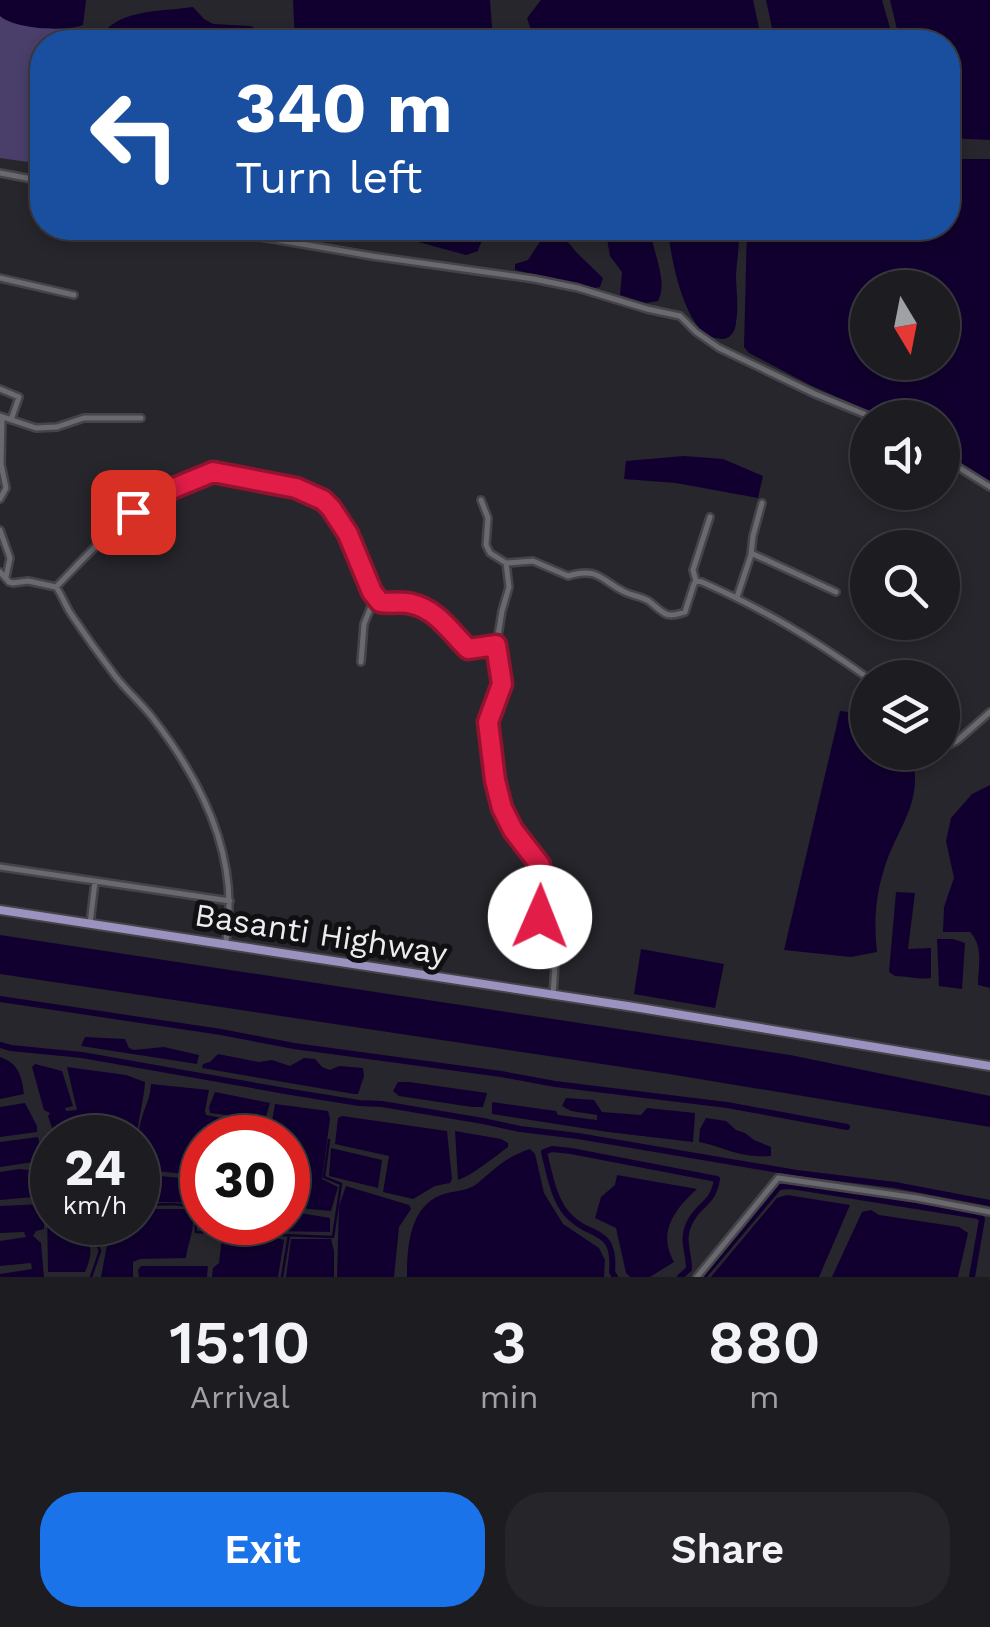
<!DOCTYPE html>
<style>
:root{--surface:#1d1c21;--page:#25252a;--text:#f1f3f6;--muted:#a0a1a5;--line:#3b3a3f;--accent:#1a73e8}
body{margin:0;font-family:"Work Sans",sans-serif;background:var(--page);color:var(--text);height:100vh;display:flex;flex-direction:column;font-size:38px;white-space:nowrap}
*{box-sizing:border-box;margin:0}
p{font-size:32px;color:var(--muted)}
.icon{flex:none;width:55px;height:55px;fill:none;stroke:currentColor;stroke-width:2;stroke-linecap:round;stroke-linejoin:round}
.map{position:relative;height:1277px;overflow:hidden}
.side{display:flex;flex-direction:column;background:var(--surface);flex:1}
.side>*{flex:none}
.top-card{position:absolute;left:30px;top:30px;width:930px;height:210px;border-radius:40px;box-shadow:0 5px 15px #0003,0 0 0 2px var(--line);background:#1a4fa0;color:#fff;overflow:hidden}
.needle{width:65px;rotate:170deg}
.buttons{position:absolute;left:850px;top:270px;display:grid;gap:20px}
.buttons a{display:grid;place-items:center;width:110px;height:110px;border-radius:50%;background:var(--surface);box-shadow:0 5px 15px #0003,0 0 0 2px var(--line);font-size:50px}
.speed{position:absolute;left:30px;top:1115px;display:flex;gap:20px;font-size:50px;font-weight:700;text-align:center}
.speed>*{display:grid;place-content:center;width:130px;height:130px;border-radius:50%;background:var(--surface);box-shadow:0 5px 15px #0003,0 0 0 2px var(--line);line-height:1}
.speed small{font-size:25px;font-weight:400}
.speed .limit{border:15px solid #d22;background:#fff;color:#111}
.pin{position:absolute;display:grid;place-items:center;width:85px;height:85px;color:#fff;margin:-42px;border-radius:20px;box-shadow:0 5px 15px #0006}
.me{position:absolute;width:110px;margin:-55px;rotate:1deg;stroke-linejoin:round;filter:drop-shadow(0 0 8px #0008)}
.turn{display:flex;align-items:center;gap:35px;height:210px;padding:0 40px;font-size:45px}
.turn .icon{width:130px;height:130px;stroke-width:2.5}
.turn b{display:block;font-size:70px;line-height:85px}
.eta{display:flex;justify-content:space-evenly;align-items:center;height:170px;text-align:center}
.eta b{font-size:60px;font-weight:600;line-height:70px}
.action{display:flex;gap:20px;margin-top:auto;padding:20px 40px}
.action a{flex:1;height:115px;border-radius:40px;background:var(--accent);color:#fff;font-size:40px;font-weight:600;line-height:115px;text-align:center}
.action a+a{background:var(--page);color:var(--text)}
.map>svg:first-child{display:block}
</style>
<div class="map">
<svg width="990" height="1277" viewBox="0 0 990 1277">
<rect width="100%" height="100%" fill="#27262c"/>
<path fill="#493f6a" d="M0,0H67L65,42H42V164L0,158Z"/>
<path fill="#11002f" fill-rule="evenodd" d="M0,0H86L83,25C66,32 14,29 0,16Z
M293,0H490L493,42H295Z
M541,0H753L762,42H542L531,30L527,18Z
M766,0H882L894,42H775Z
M890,0H990V140L948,138V42H900Z
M193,7L204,19L213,24L251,26L256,29L257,42H98C113,8 161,12 193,7Z
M948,159H990V483L943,452L942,418L882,417L810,385L749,353L744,347L747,228H948ZM868,288H942V362H868Z
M329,228H504C489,232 482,237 478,251L466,255L411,240Z
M605,228H651C651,251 669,280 658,301L646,303L620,295L622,272L610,256Z
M668,228H739C740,243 737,259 736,275C736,290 739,307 736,322C736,326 734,333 730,336C726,340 720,339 715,338C684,332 670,255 668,228Z
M550,232H556L562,235L577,253L603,278L600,287L595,288L515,270V264L528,260L543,237Z
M684,456L723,459L763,476L758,498L676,483L624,479L626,461Z
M840,711L867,714L868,752L911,753C926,804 895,828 883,873C875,899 874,925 877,952L851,957L784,950Z
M990,785V988L978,985C978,966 984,947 970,932H943L944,907L954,878L946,841L951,818L972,794Z
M896,892L915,893L908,949L931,948V978C919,980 907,976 895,976L889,972Z
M0,935L790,1055L990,1096V1127L669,1074L0,974Z
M937,939H953L965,943L962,989L939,986Z
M641,949L724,964L715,1008L634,994Z
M85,1037L125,1039L129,1048L134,1050L164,1047L199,1055L197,1064L81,1046Z
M218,1054L259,1062L272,1060L290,1066L304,1058L315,1059L322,1067L330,1070L339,1066L363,1068L364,1076L358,1094H354L202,1068L203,1064L210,1062Z
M0,1057C18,1063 22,1076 24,1094L0,1099Z
M35,1064L62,1071L73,1106L65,1108L66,1111L77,1110L67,1067L126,1075L145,1082C144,1101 138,1118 137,1137L55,1136L48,1116L50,1113L44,1110L32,1067Z
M398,1082H409L487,1093L483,1107H472L399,1096L393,1091Z
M151,1084L209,1090L205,1111L206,1115L275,1128V1137L202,1138V1176L138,1169C137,1153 137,1133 142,1117C146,1104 150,1099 151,1084Z
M215,1092L270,1103L265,1120L210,1113L209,1107Z
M566,1098L594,1100L602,1112L641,1115L647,1108L695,1113L693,1142L608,1132L492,1114V1102L556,1111L558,1115L597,1120V1115L571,1111L562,1106Z
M25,1103L37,1126V1132L0,1137V1107Z
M275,1104L328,1111L330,1119L322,1179L338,1187L331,1211L288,1207L290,1160L288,1158V1138L280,1137L279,1126L272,1121Z
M342,1116L447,1131L452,1179L450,1183L435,1186L413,1199L383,1192L389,1156L335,1144L338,1118Z
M706,1118L726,1121L736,1130L745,1133L754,1140L771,1147V1156C738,1158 728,1148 699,1142L700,1129Z
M455,1131L501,1139L508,1143V1147C496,1156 471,1176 458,1180Z
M38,1137L41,1149L40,1161L0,1167V1142Z
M331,1148L382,1160L378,1188L329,1176Z
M530,1149L535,1154L544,1193L563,1224L599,1248L605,1260L604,1277H407C407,1249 409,1207 441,1195C454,1190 467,1192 478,1183C497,1167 506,1157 530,1149Z
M19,1169L40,1171L44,1196L0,1200V1172Z
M138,1174L202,1180V1222H288V1211L330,1218V1232L199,1230L196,1205L177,1202H138Z
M617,1175L697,1189C675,1209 657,1232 674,1262L650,1277H630L626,1273L616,1228L595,1218L601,1197L615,1185Z
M346,1186L409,1205L411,1209L399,1227L394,1277H337L339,1206Z
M787,1195L850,1205L819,1277H711L777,1198Z
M51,1199L52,1222L69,1223C88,1240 97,1244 85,1272H48L47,1203Z
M44,1204V1229L36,1231L33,1236L41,1243L44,1277H0V1274L32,1269L31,1263L0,1266V1241L26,1237L24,1232L0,1233V1206Z
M138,1209H190L193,1213C195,1229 188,1242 186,1258L140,1259L133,1262V1277H101L108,1240L119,1236L122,1223L138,1222Z
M871,1210L879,1215L959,1227L968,1233L958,1277H832L862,1212Z
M222,1238H277L284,1240L278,1277H212L213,1268L219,1263Z
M291,1239H331L334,1251V1277H286Z
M141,1266H208L207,1277H139L138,1270Z"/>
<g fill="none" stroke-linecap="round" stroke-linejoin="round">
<path stroke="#11002f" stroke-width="2.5" d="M138,1205L174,1204L195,1207L196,1232L333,1237L341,1184L324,1177L329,1140
M88,1222L100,1251L91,1277
M108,1234L117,1233L118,1222
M282,1277L289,1235"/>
<path stroke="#11002f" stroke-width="6" d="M0,999L221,1032L294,1046L501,1074L555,1084L727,1105L847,1127
M0,1045L11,1048L82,1055L291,1092L359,1103L382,1104L483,1121L520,1129L578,1136L797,1173L895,1185L990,1203
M615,1277L612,1272C616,1225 589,1240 566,1213C553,1197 549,1172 544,1152L552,1149L571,1151L717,1179C713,1204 701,1202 691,1220C680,1239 689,1250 689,1269L680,1277
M703,1277L779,1187L791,1186L978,1216L982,1219L972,1277"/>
<defs>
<path id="minor" d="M0,173L42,181
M221,228L255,236L372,256L534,279L578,288L647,309L680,316L696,332L719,348L815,394L874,418
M0,278L74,295
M0,389L19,397L11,420
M0,416L36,428L57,427L84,418H141
M942,457L990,487
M0,499L6,488L1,464L2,417
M481,500L488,518L486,545L490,553L506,563L509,587L502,611L496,648L502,684L489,714V729L495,781L502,809L513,830L537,859L542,872L540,917C543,926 554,925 557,934L553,995
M0,530L10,558L6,577
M753,554L836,592
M507,563L533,561L568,576C599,566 602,582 627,593C634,596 644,597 650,602C664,613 665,619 685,612L694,584L696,581L702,582C765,610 812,638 868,678
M0,572L9,582L13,583L28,581L56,587C62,595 65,605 71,614C85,635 100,656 116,677C127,691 141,703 152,717C202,781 242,861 225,945
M696,581L693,570L710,517
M56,587C99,543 129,506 188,484C197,481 206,472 215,472C232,471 251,481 268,484C286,486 311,488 326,502C356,528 354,574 380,602C390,604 401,601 412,604C436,609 451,632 468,649L496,645
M737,597L751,555L753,536L762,503
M361,662L364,624L375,597
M942,748L957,741L990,712
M0,867L230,901
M90,924L95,882
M697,1277L778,1178L917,1198L990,1212"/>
<path id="primary" d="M0,910L634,1007L990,1066"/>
</defs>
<use href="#minor" stroke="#454449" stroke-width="10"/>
<use href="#primary" stroke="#454449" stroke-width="12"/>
<use href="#minor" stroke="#6a696f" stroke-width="5"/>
<use href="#primary" stroke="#9c92c0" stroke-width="8"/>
</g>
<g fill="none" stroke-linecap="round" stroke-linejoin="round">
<defs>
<path id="route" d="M133,512L174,488L213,472L296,488L323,500L331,508L348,534L372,592L380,602C390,604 401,601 412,604C436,609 451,632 468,649L496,645L502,684L488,722L495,780L502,808L513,830L540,865L543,880L540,917"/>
</defs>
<use href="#route" stroke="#92132f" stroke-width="25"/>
<use href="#route" stroke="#e11d48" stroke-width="18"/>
</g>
<g text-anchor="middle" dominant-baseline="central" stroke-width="10" stroke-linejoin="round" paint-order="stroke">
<g font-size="32" fill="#ecebef" stroke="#101012">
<text transform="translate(321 934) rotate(9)">Basanti Highway</text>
</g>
</g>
</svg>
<div class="buttons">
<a><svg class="needle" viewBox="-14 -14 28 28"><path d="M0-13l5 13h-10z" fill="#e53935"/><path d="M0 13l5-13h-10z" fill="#a0a1a5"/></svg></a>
<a><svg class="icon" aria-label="sound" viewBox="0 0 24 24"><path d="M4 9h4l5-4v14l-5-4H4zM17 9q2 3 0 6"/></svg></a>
<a><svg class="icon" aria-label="search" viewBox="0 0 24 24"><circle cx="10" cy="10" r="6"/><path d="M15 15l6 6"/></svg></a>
<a><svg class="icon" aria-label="layers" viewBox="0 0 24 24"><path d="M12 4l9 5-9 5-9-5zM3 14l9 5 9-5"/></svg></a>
</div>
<div class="speed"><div>24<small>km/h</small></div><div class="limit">30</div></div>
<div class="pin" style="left:133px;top:512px;background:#d93025"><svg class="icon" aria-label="arrive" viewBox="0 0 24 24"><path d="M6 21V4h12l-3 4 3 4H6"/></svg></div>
<svg class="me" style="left:540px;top:917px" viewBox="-20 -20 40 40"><circle r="19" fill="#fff"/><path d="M0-13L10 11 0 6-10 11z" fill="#e11d48"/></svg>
<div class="top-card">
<div class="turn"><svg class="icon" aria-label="left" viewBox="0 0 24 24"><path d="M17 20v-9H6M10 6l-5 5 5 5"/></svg><div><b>340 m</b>Turn left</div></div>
</div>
</div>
<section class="side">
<div class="eta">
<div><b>15:10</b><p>Arrival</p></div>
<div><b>3</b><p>min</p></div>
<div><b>880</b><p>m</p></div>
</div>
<div class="action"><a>Exit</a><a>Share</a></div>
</section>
